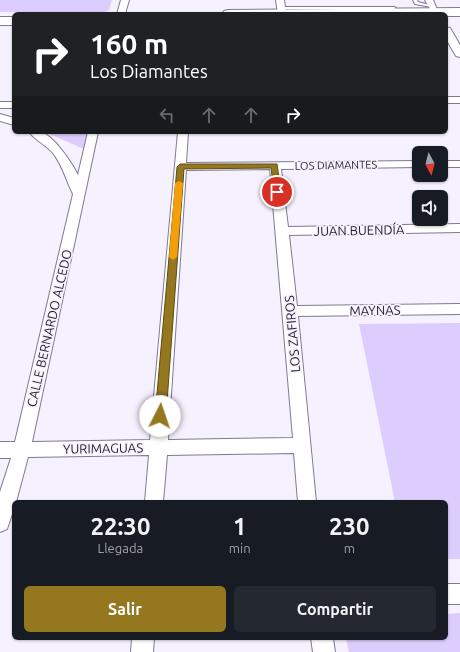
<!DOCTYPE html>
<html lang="es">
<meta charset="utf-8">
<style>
:root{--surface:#171b24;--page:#242831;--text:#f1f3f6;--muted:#9ea1a6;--accent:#94771e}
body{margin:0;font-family:Ubuntu,sans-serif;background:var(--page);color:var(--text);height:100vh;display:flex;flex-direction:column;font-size:15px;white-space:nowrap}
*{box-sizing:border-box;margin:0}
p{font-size:13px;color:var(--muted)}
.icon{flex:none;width:22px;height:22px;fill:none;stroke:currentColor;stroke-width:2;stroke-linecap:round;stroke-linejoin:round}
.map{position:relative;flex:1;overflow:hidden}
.details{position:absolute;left:12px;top:500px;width:436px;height:140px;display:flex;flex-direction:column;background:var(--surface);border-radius:6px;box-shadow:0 1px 3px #0004}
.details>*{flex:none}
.guide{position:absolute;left:12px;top:12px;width:436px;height:122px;border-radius:6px;box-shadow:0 1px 3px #0004;background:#202124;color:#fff;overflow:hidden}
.needle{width:26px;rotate:173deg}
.tools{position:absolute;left:412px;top:146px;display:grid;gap:8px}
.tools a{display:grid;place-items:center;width:36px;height:36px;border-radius:6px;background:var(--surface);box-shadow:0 1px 3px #0004;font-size:20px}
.pin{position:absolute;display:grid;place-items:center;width:34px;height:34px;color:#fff;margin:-17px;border:2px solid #fff;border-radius:50%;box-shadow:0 1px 4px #0007}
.me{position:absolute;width:44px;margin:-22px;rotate:4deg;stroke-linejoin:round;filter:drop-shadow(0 0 3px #0008)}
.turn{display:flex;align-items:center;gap:14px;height:84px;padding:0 12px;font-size:18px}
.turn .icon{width:52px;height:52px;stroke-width:2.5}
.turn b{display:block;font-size:28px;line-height:34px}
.lanes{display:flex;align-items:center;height:38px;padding:0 12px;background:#0003;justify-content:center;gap:20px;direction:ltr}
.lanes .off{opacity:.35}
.eta{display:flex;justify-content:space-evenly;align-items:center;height:68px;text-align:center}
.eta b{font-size:24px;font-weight:700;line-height:28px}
.primary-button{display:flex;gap:8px;margin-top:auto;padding:8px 12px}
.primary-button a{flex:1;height:46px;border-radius:6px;background:var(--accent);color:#fff;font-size:16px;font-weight:700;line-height:46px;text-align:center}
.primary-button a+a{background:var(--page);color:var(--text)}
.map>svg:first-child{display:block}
</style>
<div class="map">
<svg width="460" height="652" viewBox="0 0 460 652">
<rect width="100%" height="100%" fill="#f5f1fe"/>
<path fill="#dccdfe" d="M0,0H112L109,10L105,12H0Z
M45,132H88L84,149Z
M460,323V559H446V502H395L359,324Z
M460,613V652H349L346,638H446V614Z"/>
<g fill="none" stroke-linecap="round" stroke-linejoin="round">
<defs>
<path id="service" d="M413,0H417L418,2L434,6L432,7L415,4Z
M281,7H394L396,8L394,9H280V7Z"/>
<path id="minor" d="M121,0H129L125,14H117Z
M276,0H284L286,14H278Z
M425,0H433L439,14H433Z
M446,97H460V103H446Z
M0,102H14V108H0Z
M0,114L14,118V125L0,121Z
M29,132C32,132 38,131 41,132C54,136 72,163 78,175L88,132H98L32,442L150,440L178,132H188L186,163L419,161V167L281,169L288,227L460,224V232L289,235L297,306L460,304V314L298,316L316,502H298L294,453L167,455L163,502H145L149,455L28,457L16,502H14V508L7,529L0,532V492L11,458H0V442H15L73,194C66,180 63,166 53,153C46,145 35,140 29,132ZM270,169L293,438L168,440L186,170Z
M441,161H460V167H441Z
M446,584H460V604H446Z
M132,638H154L153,652H131Z
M311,638H333L335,652H313Z"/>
<path id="tertiary" d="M446,27L450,28L460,45V57L456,56L446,39Z"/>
<path id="primary" d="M460,8V16H446V14H222L224,11L228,10Z
M0,17H14V25H0Z"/>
</defs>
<use href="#service" stroke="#817894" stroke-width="2"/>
<use href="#minor" stroke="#817894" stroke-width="2"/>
<use href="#tertiary" stroke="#817894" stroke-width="2"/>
<use href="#primary" stroke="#817894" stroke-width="2"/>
<use href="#service" fill="#fff" fill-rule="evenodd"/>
<use href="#minor" fill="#fff" fill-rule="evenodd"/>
<use href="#tertiary" fill="#fff" fill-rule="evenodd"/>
<use href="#primary" fill="#fff" fill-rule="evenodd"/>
</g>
<path fill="#94771e" stroke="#604d14" d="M180,164H277L281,192L277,194L274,192L271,168L184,169L166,416L164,419L160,420L157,419L155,416L177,167Z"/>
<path fill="#f59e0b" d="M179,181L183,183L177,257L173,260L169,257L175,183Z"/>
<g text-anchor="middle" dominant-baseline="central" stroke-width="3.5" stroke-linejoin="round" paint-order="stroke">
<g font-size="11" fill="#292631" stroke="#f5f1fe">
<text transform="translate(336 165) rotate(-1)">LOS DIAMANTES</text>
</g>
<g font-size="13" fill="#292631" stroke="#f5f1fe">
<text transform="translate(359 230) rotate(-1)">JUAN BUENDÍA</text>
<text transform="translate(375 310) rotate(-1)">MAYNAS</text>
<text transform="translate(49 328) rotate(-77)">CALLE BERNARDO ALCEDO</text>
<text transform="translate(292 334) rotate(-95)">LOS ZAFIROS</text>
<text transform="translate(103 448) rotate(-1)">YURIMAGUAS</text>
</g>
</g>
</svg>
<div class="tools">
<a><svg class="needle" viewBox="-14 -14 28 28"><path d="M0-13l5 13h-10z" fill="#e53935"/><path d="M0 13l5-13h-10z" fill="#9ea1a6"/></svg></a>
<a><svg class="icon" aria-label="sound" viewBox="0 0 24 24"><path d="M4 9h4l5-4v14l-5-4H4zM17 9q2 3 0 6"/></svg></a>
</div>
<div class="pin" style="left:277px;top:192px;background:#d93025"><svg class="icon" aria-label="arrive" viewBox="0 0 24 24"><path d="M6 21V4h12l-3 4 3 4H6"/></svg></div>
<svg class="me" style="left:160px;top:416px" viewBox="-20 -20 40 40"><circle r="19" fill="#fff"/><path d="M0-13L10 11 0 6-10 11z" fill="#94771e"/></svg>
<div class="guide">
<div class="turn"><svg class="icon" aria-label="right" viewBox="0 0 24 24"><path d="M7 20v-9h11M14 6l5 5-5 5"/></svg><div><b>160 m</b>Los Diamantes</div></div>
<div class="lanes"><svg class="icon off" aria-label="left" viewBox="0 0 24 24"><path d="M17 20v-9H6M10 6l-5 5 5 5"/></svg><svg class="icon off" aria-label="ahead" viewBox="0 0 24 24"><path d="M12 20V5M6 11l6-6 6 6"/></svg><svg class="icon off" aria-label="ahead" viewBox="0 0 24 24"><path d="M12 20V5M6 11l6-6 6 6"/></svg><svg class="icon" aria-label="right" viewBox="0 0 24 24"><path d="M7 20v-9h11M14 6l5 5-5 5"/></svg></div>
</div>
<section class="details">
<div class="eta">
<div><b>22:30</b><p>Llegada</p></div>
<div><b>1</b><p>min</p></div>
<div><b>230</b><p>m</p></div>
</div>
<div class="primary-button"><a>Salir</a><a>Compartir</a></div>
</section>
</div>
